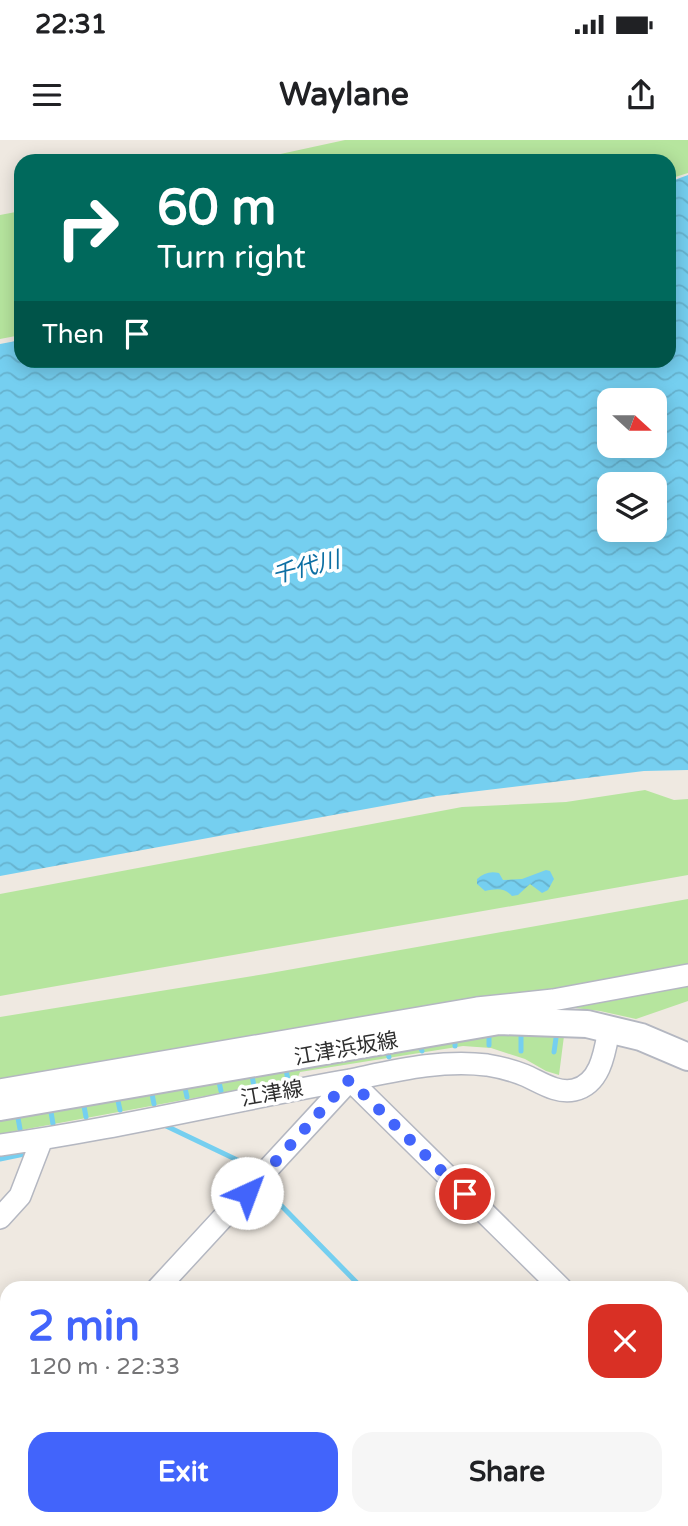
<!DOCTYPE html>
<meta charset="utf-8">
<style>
:root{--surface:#fff;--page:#f6f6f6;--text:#202124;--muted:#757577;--accent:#4264fb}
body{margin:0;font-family:"Varela Round","Noto Sans JP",sans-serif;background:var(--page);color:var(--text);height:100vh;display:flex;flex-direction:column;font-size:26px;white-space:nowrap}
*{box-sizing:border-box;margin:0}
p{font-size:23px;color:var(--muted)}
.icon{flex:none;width:38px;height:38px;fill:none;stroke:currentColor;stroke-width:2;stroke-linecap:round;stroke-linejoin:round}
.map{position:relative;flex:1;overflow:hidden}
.side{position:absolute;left:0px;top:1141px;width:690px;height:245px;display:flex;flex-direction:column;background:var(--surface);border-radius:21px 21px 0 0;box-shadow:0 4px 18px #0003}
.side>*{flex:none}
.top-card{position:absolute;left:14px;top:14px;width:662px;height:214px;border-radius:21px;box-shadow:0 4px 18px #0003;background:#00695c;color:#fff;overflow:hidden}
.needle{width:46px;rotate:111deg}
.buttons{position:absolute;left:597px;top:248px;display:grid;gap:14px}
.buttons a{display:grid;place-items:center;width:70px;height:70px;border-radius:14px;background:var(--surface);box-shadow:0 4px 18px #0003;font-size:35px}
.pin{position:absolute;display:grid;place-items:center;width:60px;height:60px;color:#fff;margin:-30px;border:4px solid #fff;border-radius:50%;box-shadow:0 2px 7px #0007}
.me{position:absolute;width:77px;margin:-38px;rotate:43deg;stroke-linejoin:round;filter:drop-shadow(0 0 5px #0008)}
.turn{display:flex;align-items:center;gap:24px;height:147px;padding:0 28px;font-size:32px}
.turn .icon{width:91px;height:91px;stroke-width:2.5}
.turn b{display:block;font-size:49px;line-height:60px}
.then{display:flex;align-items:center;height:66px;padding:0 28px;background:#0003;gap:14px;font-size:26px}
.round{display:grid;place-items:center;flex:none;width:74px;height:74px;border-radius:21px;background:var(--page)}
.summary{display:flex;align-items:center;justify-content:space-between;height:119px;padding:0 28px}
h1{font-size:42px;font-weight:800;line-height:52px;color:var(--accent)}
.primary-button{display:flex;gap:14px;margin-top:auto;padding:14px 28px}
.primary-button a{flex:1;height:80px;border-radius:21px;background:var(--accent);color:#fff;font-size:28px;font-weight:800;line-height:80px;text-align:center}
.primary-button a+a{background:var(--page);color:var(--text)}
.status{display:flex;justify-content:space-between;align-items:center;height:49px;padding:0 35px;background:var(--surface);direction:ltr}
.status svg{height:19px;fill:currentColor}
header{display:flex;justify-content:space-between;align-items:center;height:91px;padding:0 28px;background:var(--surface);font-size:32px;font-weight:800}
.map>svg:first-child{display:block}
</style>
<div class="status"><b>22:31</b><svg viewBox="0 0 49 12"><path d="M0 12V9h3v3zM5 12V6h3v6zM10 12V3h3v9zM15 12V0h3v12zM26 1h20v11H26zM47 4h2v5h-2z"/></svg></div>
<header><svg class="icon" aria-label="menu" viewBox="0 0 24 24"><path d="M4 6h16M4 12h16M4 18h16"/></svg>Waylane<svg class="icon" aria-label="share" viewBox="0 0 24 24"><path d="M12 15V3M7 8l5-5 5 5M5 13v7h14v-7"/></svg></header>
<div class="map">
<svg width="688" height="1386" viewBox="0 0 688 1386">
<defs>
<pattern id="water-waves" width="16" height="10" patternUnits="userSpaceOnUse" patternTransform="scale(1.75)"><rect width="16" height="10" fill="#75cff0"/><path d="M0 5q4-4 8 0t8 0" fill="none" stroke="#66b2ce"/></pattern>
</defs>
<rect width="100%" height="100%" fill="#efe9e1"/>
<path fill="#b6e59e" d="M345,0H688V33L669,39L668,21H248Z
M21,71V195L0,199V75Z
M645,650L674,660L688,659V735L0,856V754L462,667L566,662Z
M688,759V830L279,891L0,942V877L265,834Z
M688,841V861L636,879L600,871L567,867Z
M514,893L564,896L559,935L546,931L525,919L491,908L463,906L300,932L297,939L0,994V979L485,896Z"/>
<path fill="url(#water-waves)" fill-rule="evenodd" d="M688,35V630L644,631L437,656L0,736V204L21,200V220H668L669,42ZM609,261H654V306H609ZM609,345H654V390H609Z
M546,730L550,731L554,739L548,750L542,753L530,744L518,755L512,756C504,747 496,749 485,751L477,744V739C484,733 490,731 499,733L503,740L522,739Z
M688,1242V1331L683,1337V1248Z
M557,1379H643L636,1386H550Z"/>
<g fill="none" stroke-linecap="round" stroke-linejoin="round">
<path stroke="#75cff0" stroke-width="5" d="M489,898V905
M455,902V906
M421,909L422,911
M521,911V896
M554,912L556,898
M388,914L389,917
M286,930L288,940
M252,936L254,946
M219,942L221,951
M185,948L187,957
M152,954L154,964
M118,961L120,970
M84,966L86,977
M51,972L53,984
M18,978L20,989
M162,984L258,1030
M0,1019L29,1013
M264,1048L362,1148
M355,1379L361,1386"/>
<defs>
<path id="minor" d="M350,940C394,931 441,919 487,925C499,927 512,930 524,935C539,941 556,954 574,950C601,944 605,911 609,889
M350,940L561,1148
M0,950L477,868L553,860L688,835
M0,1005C117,989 233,960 350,940L158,1148
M0,1078L20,1056L42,999
M0,1252L7,1255
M0,1302L7,1293
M495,1386L501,1379"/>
<path id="tertiary" d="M0,967L499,881L587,884L641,897L688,917"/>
</defs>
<use href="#minor" stroke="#b4b7c1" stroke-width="24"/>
<use href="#tertiary" stroke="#b4b7c1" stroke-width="30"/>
<use href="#minor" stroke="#fff" stroke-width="21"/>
<use href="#tertiary" stroke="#fff" stroke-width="26"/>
</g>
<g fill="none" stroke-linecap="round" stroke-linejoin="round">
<path stroke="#4264fb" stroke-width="12" stroke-dasharray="0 21.6" d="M247,1053L349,940L465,1054"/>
</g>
<g text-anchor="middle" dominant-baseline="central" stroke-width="7" stroke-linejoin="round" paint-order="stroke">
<g font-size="21" fill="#2e2e2e" stroke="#fff">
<text transform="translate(346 909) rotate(-10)">江津浜坂線</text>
<text transform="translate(272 954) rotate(-10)">江津線</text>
</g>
<g font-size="23" font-style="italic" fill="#0d6fa3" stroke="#fff">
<text transform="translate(306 428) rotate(-14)">千代川</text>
</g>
</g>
</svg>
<div class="buttons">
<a><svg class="needle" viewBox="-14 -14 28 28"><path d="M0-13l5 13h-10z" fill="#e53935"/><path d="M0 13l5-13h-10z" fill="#757577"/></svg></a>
<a><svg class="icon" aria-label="layers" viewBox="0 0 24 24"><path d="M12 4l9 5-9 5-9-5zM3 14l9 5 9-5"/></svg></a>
</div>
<div class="pin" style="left:465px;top:1054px;background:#d93025"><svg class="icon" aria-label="arrive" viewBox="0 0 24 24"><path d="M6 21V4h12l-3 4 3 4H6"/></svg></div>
<svg class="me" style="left:247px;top:1053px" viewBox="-20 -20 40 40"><circle r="19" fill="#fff"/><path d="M0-13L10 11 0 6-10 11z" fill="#4264fb"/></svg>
<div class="top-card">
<div class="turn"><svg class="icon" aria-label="right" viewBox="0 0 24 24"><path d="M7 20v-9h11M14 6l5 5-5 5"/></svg><div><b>60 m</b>Turn right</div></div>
<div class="then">Then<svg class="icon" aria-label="arrive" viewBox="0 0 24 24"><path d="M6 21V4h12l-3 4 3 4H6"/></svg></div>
</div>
<section class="side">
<div class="summary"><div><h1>2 min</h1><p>120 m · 22:33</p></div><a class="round" style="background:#d93025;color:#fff"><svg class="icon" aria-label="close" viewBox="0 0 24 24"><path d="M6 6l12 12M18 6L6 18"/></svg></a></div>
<div class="primary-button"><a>Exit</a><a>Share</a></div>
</section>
</div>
